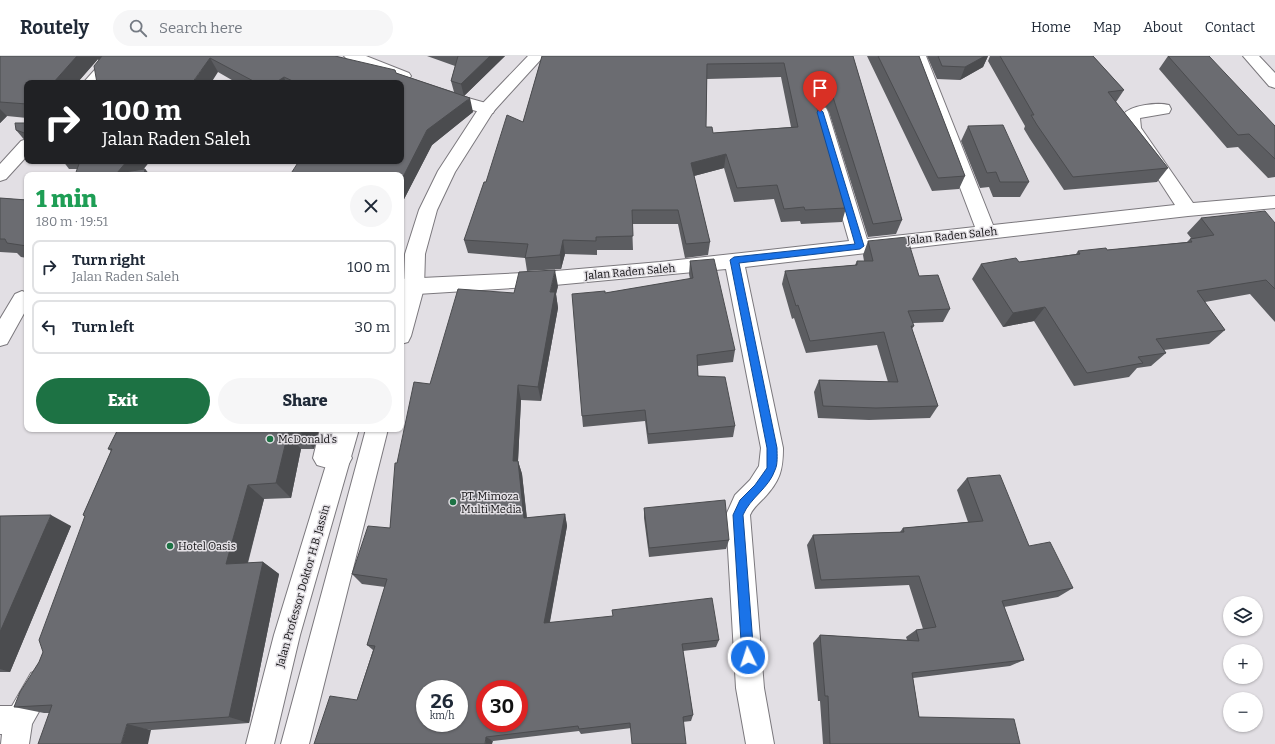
<!DOCTYPE html>
<meta charset="utf-8">
<style>
:root{--surface:#fff;--page:#f6f6f7;--text:#1f2937;--muted:#747a83;--line:#e0e1e3;--accent:#1d7244}
body{margin:0;font-family:Bitter,serif;background:var(--page);color:var(--text);height:100vh;display:flex;flex-direction:column;font-size:15px;white-space:nowrap}
*{box-sizing:border-box;margin:0}
p{font-size:13px;color:var(--muted)}
.icon{flex:none;width:22px;height:22px;fill:none;stroke:currentColor;stroke-width:2;stroke-linecap:round;stroke-linejoin:round}
.map{position:relative;flex:1;overflow:hidden}
.drawer{position:absolute;left:24px;top:116px;width:380px;height:260px;display:flex;flex-direction:column;background:var(--surface);border-radius:8px;box-shadow:0 1px 3px #0004}
.drawer>*{flex:none}
.hud{position:absolute;left:24px;top:24px;width:380px;height:84px;border-radius:8px;box-shadow:0 1px 3px #0004;background:#202124;color:#fff;overflow:hidden}
.tools{position:absolute;left:1223px;top:540px;display:grid;gap:8px}
.tools a{display:grid;place-items:center;width:40px;height:40px;border-radius:50%;background:var(--surface);box-shadow:0 1px 3px #0004;font-size:20px}
.speed{position:absolute;left:416px;top:624px;display:flex;gap:8px;font-size:20px;font-weight:700;text-align:center}
.speed>*{display:grid;place-content:center;width:52px;height:52px;border-radius:50%;background:var(--surface);box-shadow:0 1px 3px #0004;line-height:1}
.speed small{font-size:10px;font-weight:400}
.speed .limit{border:6px solid #d22;background:#fff;color:#111}
.pin{position:absolute;display:grid;place-items:center;width:34px;height:34px;color:#fff;margin:-41px -17px;border-radius:50% 50% 50% 0;rotate:-45deg;box-shadow:0 0 4px #0007}
.pin .icon{rotate:45deg}
.me{position:absolute;width:44px;margin:-22px;rotate:356deg;stroke-linejoin:round;filter:drop-shadow(0 0 3px #0008)}
.turn{display:flex;align-items:center;gap:14px;height:84px;padding:0 12px;font-size:18px}
.turn .icon{width:52px;height:52px;stroke-width:2.5}
.turn b{display:block;font-size:28px;line-height:34px}
.round{display:grid;place-items:center;flex:none;width:42px;height:42px;border-radius:21px;background:var(--page)}
.head{display:flex;align-items:center;justify-content:space-between;height:68px;padding:0 12px}
h1{font-size:24px;font-weight:800;line-height:30px;color:#1e9e55}
.cta{display:flex;gap:8px;margin-top:auto;padding:8px 12px}
.cta a{flex:1;height:46px;border-radius:24px;background:var(--accent);color:#fff;font-size:16px;font-weight:800;line-height:46px;text-align:center}
.cta a+a{background:var(--page);color:var(--text)}
ul{padding:0;list-style:none}
li{display:flex;align-items:center;gap:12px;height:54px;margin:0 8px 6px;padding:0 4px;border:2px solid var(--line);border-radius:8px}
li div{flex:1}
li b{display:block;font-size:15px}
li em{font-style:normal}
header{display:flex;align-items:center;gap:24px;box-sizing:border-box;height:56px;padding:0 20px;background:var(--surface);border-bottom:1px solid var(--line)}
header strong{font-size:19px}
nav{display:flex;gap:22px;margin-inline-start:auto;font-size:14px}
.search{width:280px;height:36px;background:var(--page);display:flex;align-items:center;gap:10px;box-sizing:border-box;padding:0 14px;border-radius:22px;color:var(--muted);font-size:15px}
.map>svg:first-child{display:block}
</style>
<header>
<strong>Routely</strong>
<div class="search"><svg class="icon" aria-label="search" viewBox="0 0 24 24"><circle cx="10" cy="10" r="6"/><path d="M15 15l6 6"/></svg>Search here</div>
<nav><a>Home</a><a>Map</a><a>About</a><a>Contact</a></nav>
</header>
<div class="map">
<svg width="1275" height="688" viewBox="0 0 1275 688">
<rect width="100%" height="100%" fill="#e2dfe4"/>
<g fill="none" stroke-linecap="round" stroke-linejoin="round">
<defs>
<path id="minor" d="M107,0H123L100,27H83Z
M344,0H366L409,17L411,20L409,23L403,25L397,23L347,3Z
M910,0H926L993,169L1175,149L1125,72L1123,59C1129,49 1158,46 1169,49L1171,53L1169,57L1140,62L1141,72L1193,147L1275,140V152L1188,160L745,211L783,392C783,414 780,425 764,442C759,447 753,452 750,459L764,632L774,688H746L736,632L726,459L735,439L750,424L759,410L761,392L726,213L544,230L401,239V223L544,216L660,206L849,185L812,56L814,52L820,51L826,52L828,56L867,183L975,171Z
M1243,0H1259L1275,17V32L1269,30Z
M443,35L493,49L495,53L493,57L487,58L437,44L435,40L437,36Z
M27,83V100L6,123L0,125V108L21,85Z
M22,235L27,237V252L7,288L0,290V263L15,238Z
M320,373H342L339,392L348,395L352,402L348,409C337,413 328,413 317,409L313,402Z
M41,613L51,617L55,627L32,668L29,688H1L2,678H0V650H12L31,617Z"/>
<path id="highway" d="M528,0H544L493,56L455,116L437,154L425,198L424,232L411,280L408,286L401,288V243L404,232L405,198L419,154L438,115L481,49Z
M337,373H359L300,579L274,688H246L274,579Z
M366,373H388L309,688H281Z"/>
</defs>
<use href="#minor" stroke="#7b787d" stroke-width="2"/>
<use href="#highway" stroke="#7b787d" stroke-width="2"/>
<use href="#minor" fill="#fff" fill-rule="evenodd"/>
<use href="#highway" fill="#fff" fill-rule="evenodd"/>
</g>
<path fill="#5c5d61" fill-rule="evenodd" d="M0,0H335L396,17L454,36L451,25L455,10L427,0H505L464,40L473,56L432,89L401,149V27H237L218,16L99,4L98,3L77,27H27V62L7,60L0,67Z
M542,0H853L902,164L896,178L868,181L829,56L826,51L820,50H816L846,152L842,166L801,168L800,165L781,166L774,143L734,146L724,112L694,120L710,186L708,199L685,202L678,168H632L633,194H597V199L565,198L561,213L527,215L525,202L468,197L464,184L486,126L523,66ZM781,21L791,71L713,77L706,71L707,23Z
M867,0H919L965,120L959,133L932,135Z
M927,0H988L983,11L960,24L937,23Z
M990,0H1093L1124,34L1116,46L1168,112L1157,126L1064,134L1030,83L1024,73L1025,70L988,5Z
M1168,0L1275,70V121L1268,122L1238,91L1227,92L1159,13Z
M27,67V87L16,74Z
M968,70L1029,126L1020,141H993L989,131L980,132L961,85Z
M63,105H150L143,114L145,113L150,119H75L78,113H69Z
M0,142L27,144V202L21,201L17,197L0,196Z
M1201,162L1275,167V266L1250,238L1205,246L1225,274L1209,288L1164,294L1166,297L1151,310L1137,312L1129,321L1074,330L1034,265L1003,271L972,223L981,208L1019,206L1076,198L1078,195L1107,194L1187,186L1191,182L1187,177Z
M868,185L919,220L950,253L943,266L913,267L914,270L912,273L938,350L930,362L869,364L818,362L814,336L819,324L888,326L877,289L806,297L794,262L792,263L782,228L785,215L855,209L857,205H864L863,199Z
M690,205L735,294L733,306L698,310V320L735,370L733,381L648,388L645,365L583,371L582,360L605,237L690,223L689,218Z
M558,230L556,238L558,252L541,345L521,344L518,405L522,418L527,462L565,458L567,470L550,566L719,584L716,591L683,595L693,659L691,665L581,678L579,675L493,685L357,644L373,594L367,589L385,531L362,528L352,518L390,472L397,407L430,328Z
M118,373H319L314,393H301L291,442L264,443L248,507L263,506L279,518L249,667L151,674L49,657H44L14,651L39,606L43,596L85,460L83,459L111,395L108,393Z
M967,422L1029,490L1073,532L1058,541L1004,551L1024,604L1010,610L913,622L919,661L1020,688H823L820,645H818L813,587L820,579L907,584L906,581L916,574L923,573L909,529L815,533L807,489L813,479L900,476L903,472L968,466L957,434Z
M644,452L729,484L726,493L649,501L644,462Z
M0,460L71,470L10,616H0Z"/>
<path fill="#4b4c4f" d="M77,0H104L100,6L98,3L77,27H53Z
M490,0H505L464,40L461,28Z
M985,0H988L983,11L960,24L965,11Z
M210,2L218,16L211,27H192Z
M284,21L286,27H275Z
M823,35L820,50L813,51L814,42L816,37Z
M470,42L473,56L432,89L401,149V125L427,74Z
M0,53L7,60L0,67Z
M726,98L724,112L690,121L691,107Z
M127,105H150L138,119L117,117Z
M145,113L150,119H144Z
M563,184L565,198L561,213L560,199Z
M555,214L558,230L556,238L558,252L541,345L538,331L550,236Z
M1045,251L1034,265L1003,271L1013,257Z
M518,329L521,344L518,405L522,418L528,474L524,462L513,405Z
M302,373H319L314,393L301,377Z
M288,377L301,393L291,442L276,427Z
M248,429L264,443L244,520L226,508Z
M565,458L567,470L548,575L544,567Z
M51,459L71,470L10,616L0,613V576Z
M263,506L279,518L249,667L229,661Z
M127,668L151,674L148,688H121Z
M486,681L493,685L492,688H485Z"/>
<path fill="#6b6c71" stroke="#4b4c4f" fill-rule="evenodd" d="M0,0H77L53,27H27V48L0,46Z
M102,0H335L395,14L396,17L470,42L427,74L401,125V119H290L299,105H401V27H297L284,21L275,27H257L210,2L192,27H97L94,10Z
M458,0H490L461,28L451,25Z
M542,0H853L902,164L873,168L833,41L830,36L823,35L816,37L814,42L846,152L805,154L804,151L784,153L777,129L737,132L726,98L691,107L710,186L686,188L678,154H632L633,180L596,181V185L563,184L560,199L525,202L528,188L464,184L484,126H486L507,59L523,66ZM784,7L798,71L713,77L712,71H706L707,8Z
M878,0H919L965,120L938,122Z
M938,0H985L965,11L942,10Z
M1000,0H1093L1124,34L1108,36L1168,112L1073,121L1037,69L1031,59H1034Z
M1168,0H1209L1275,70V103L1249,78L1238,79Z
M15,67H27V78L16,74Z
M1003,69L1029,126H1000L996,116L987,117L968,70Z
M80,105H127L117,117L145,113L144,119H75Z
M0,142L27,144V190L7,187L5,183H0Z
M1265,155L1275,167V233L1266,224L1197,235L1225,274L1156,283L1166,297L1138,301L1143,307L1087,317L1045,251L1013,257L981,208L1016,202L1019,206L1080,198L1078,195L1106,192L1107,194L1192,186L1190,183L1214,179L1201,162Z
M907,181L919,220L938,219L950,253L908,255L914,270H911L938,350L876,352L823,350L819,324L898,326L884,276L810,285L798,249L796,250L785,215L857,209V205H873L868,185Z
M714,203L735,294L697,299L698,320L725,321L735,370L648,378L645,354L582,360L572,238L605,235V237L693,222L690,205Z
M555,214L550,236H555L538,331L518,329L513,405H518L524,462L565,458L544,567L613,560L612,554L712,542L719,584L682,588L693,659L683,661L686,688H632L630,667L579,673L578,670L486,681L485,688H314L330,640L357,644L375,590L367,589L387,523L352,518L368,470L390,472L395,407H397L414,326L430,328L458,233L514,237L519,216ZM425,633H459V667H425ZM485,633H519V667H485Z
M118,373H302L301,377H288L276,427L248,429L226,508L263,506L229,661L127,668L121,688H38L52,649L14,651L20,636L39,606L43,596L39,584L85,460L83,459L112,393H108Z
M1000,419L1029,490L1050,486L1073,532L1002,545L1024,604L912,617L919,661L1014,663L1020,688H830L828,640H825L820,579L919,585L916,574L936,571L919,520L821,524L813,479L904,476L903,472L983,465L967,422Z
M725,444L729,484L649,492L644,452Z
M51,459L0,576V460Z"/>
<path fill="#1a73e8" stroke="#114b97" d="M820,53L823,56L864,190L860,193L739,207L777,392C777,399 778,408 775,414C769,432 750,442 743,459L754,601L752,605L748,606L744,605L742,601L733,459L740,444L755,429L767,412V392L730,204L734,201L855,188L817,56Z"/>
<g fill="#1d7244" stroke="#e2dfe4" stroke-width="1.5">
<circle cx="270" cy="383" r="4"/>
<circle cx="453" cy="446" r="4"/>
<circle cx="170" cy="490" r="4"/>
</g>
<g text-anchor="middle" dominant-baseline="central" stroke-width="3" stroke-linejoin="round" paint-order="stroke">
<g font-size="11" fill="#121113" stroke="#e2dfe4">
<text transform="translate(952 180) rotate(-6)">Jalan Raden Saleh</text>
<text transform="translate(630 216) rotate(-5)">Jalan Raden Saleh</text>
<text transform="translate(303 530) rotate(-74)">Jalan Professor Doktor H.B. Jassin</text>
</g>
<g font-size="11" fill="#121113" stroke="#e2dfe4" text-anchor="start">
<text x="278" y="383">McDonald's</text>
<text x="461" y="440">PT. Mimoza<tspan x="461" dy="13">Multi Media</tspan></text>
<text x="178" y="490">Hotel Oasis</text>
</g>
</g>
</svg>
<div class="tools">
<a><svg class="icon" aria-label="layers" viewBox="0 0 24 24"><path d="M12 4l9 5-9 5-9-5zM3 14l9 5 9-5"/></svg></a>
<a>+</a>
<a>−</a>
</div>
<div class="speed"><div>26<small>km/h</small></div><div class="limit">30</div></div>
<div class="pin" style="left:820px;top:56px;background:#d93025"><svg class="icon" aria-label="arrive" viewBox="0 0 24 24"><path d="M6 21V4h12l-3 4 3 4H6"/></svg></div>
<svg class="me" style="left:748px;top:601px" viewBox="-20 -20 40 40"><circle r="17" fill="#1a73e8" stroke="#fff" stroke-width="3"/><path d="M0-11L8 9 0 5-8 9z" fill="#fff"/></svg>
<div class="hud">
<div class="turn"><svg class="icon" aria-label="right" viewBox="0 0 24 24"><path d="M7 20v-9h11M14 6l5 5-5 5"/></svg><div><b>100 m</b>Jalan Raden Saleh</div></div>
</div>
<section class="drawer">
<div class="head"><div><h1>1 min</h1><p>180 m · 19:51</p></div><a class="round"><svg class="icon" aria-label="close" viewBox="0 0 24 24"><path d="M6 6l12 12M18 6L6 18"/></svg></a></div>
<ul>
<li><svg class="icon" aria-label="right" viewBox="0 0 24 24"><path d="M7 20v-9h11M14 6l5 5-5 5"/></svg><div><b>Turn right</b><p>Jalan Raden Saleh</p></div><em>100 m</em></li>
<li><svg class="icon" aria-label="left" viewBox="0 0 24 24"><path d="M17 20v-9H6M10 6l-5 5 5 5"/></svg><div><b>Turn left</b></div><em>30 m</em></li>
</ul>
<div class="cta"><a>Exit</a><a>Share</a></div>
</section>
</div>
